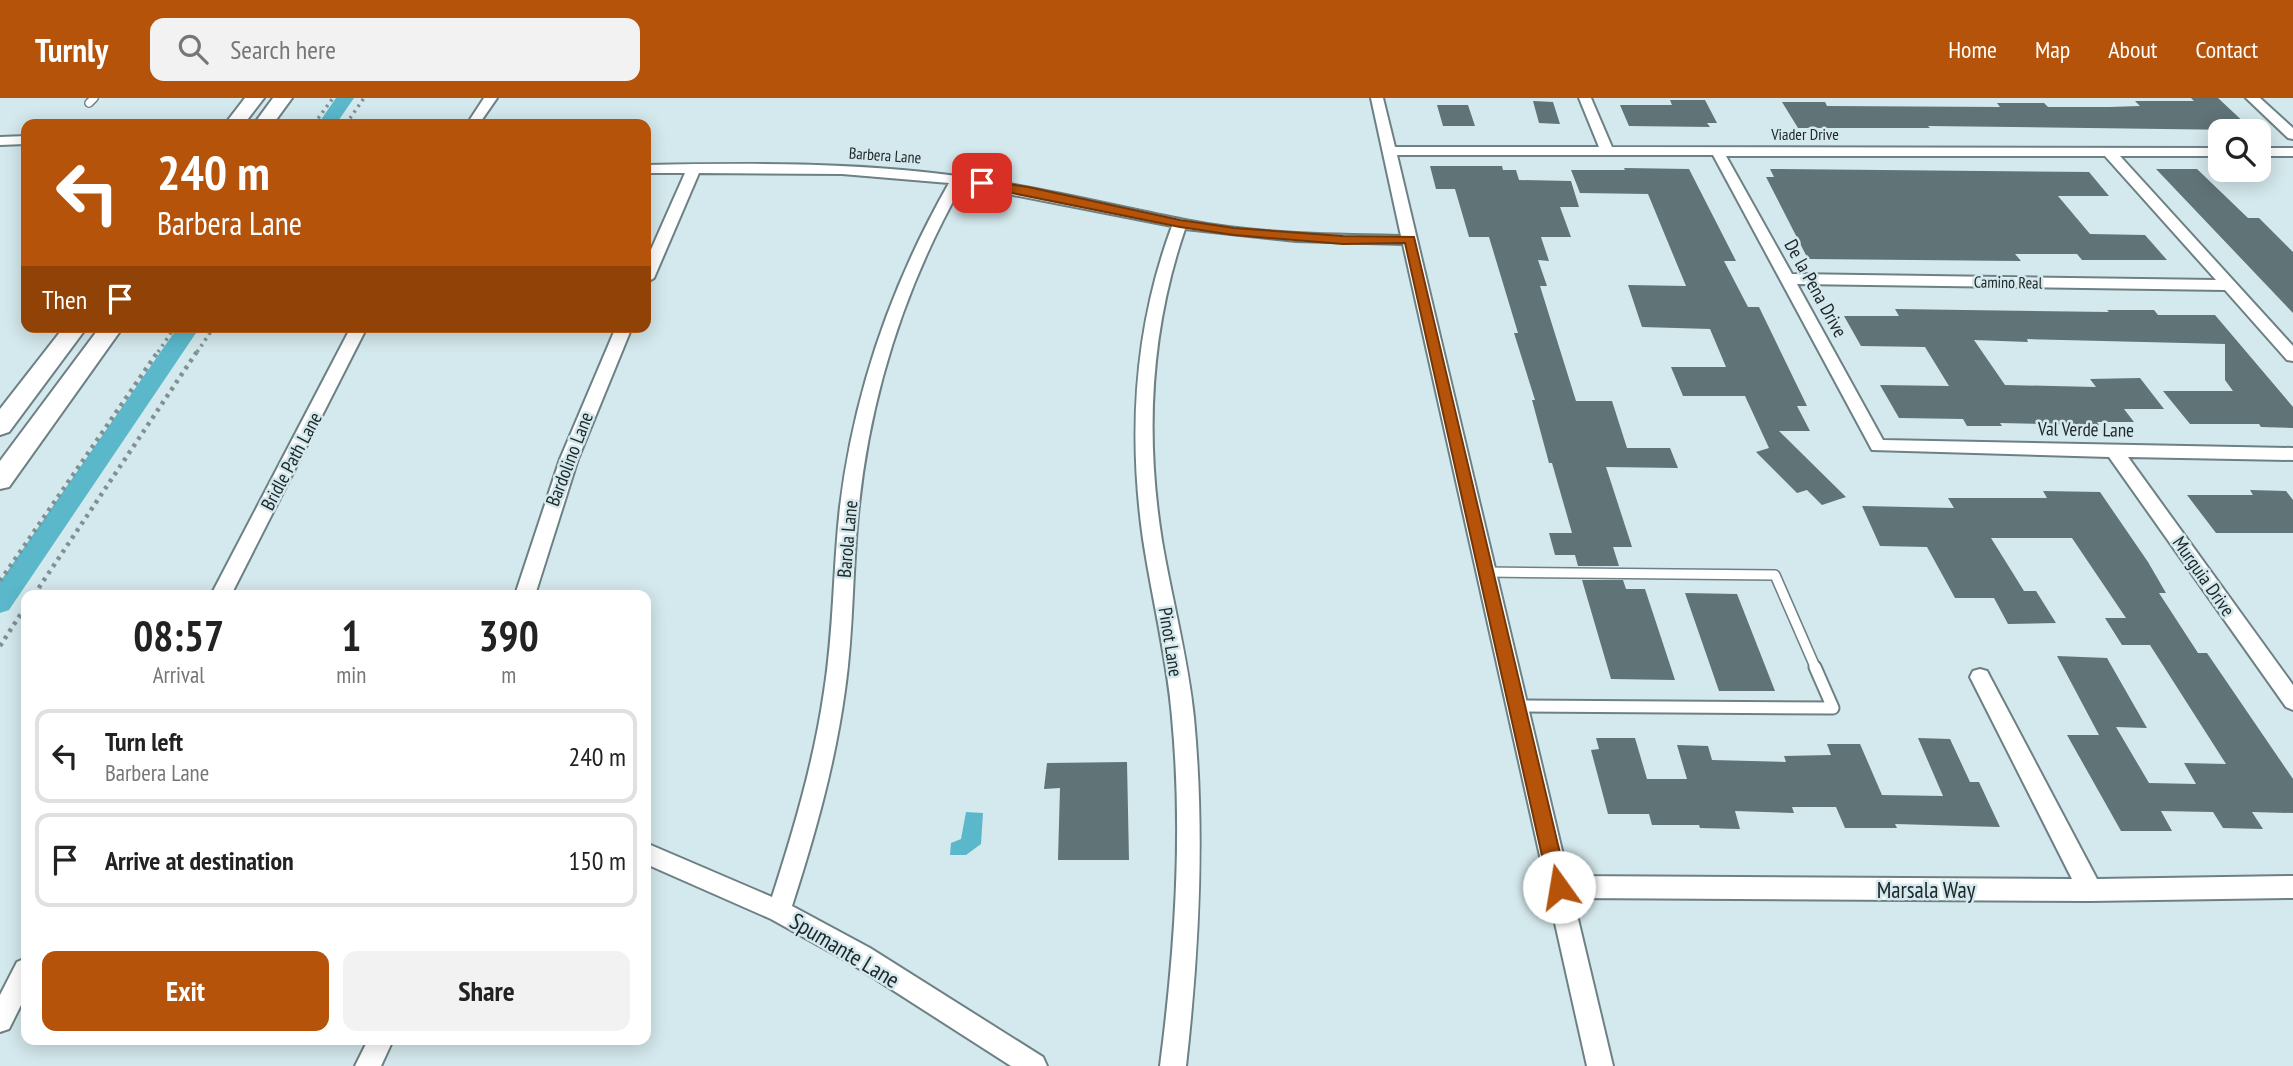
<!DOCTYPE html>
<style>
:root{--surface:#fff;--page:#f2f2f2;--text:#222;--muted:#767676;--line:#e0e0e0;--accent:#b45309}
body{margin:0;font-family:"PT Sans Narrow",sans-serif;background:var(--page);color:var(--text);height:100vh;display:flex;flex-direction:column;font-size:26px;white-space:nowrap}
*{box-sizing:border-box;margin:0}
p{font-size:23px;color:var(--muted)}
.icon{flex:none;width:38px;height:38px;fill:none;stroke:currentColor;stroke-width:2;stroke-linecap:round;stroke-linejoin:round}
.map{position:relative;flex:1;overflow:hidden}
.drawer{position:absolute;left:21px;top:492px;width:630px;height:455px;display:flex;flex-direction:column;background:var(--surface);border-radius:14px;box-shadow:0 4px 18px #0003}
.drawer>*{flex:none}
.hud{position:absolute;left:21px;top:21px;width:630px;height:214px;border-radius:14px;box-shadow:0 4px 18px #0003;background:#b45309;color:#fff;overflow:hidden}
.buttons{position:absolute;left:2208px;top:21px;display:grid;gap:14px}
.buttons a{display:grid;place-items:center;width:63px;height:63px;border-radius:14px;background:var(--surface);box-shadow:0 4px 18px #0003;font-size:35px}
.pin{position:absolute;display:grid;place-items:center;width:60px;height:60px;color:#fff;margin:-30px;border-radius:14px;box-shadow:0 4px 10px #0006}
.me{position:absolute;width:77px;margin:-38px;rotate:347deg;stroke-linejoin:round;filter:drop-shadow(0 0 5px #0008)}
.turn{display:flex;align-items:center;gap:24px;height:147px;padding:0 21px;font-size:32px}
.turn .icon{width:91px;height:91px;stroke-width:2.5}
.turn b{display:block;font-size:49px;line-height:60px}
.then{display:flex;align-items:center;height:66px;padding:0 21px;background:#0003;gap:14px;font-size:26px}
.eta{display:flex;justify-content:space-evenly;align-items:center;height:119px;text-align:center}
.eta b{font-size:42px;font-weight:700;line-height:49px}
.primary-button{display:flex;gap:14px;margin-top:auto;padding:14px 21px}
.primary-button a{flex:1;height:80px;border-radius:14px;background:var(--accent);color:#fff;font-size:28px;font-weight:700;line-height:80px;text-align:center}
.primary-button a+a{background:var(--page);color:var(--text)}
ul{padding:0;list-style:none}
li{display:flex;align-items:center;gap:21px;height:94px;margin:0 14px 10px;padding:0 7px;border:4px solid var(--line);border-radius:14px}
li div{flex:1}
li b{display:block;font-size:26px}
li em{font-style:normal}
header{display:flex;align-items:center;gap:42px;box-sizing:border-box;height:98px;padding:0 35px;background:var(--accent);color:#fff}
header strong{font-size:33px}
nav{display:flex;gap:38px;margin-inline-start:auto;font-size:24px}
.search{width:490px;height:63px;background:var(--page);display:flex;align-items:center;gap:18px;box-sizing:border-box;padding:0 24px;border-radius:14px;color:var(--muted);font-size:26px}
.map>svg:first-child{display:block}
</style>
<header>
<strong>Turnly</strong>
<div class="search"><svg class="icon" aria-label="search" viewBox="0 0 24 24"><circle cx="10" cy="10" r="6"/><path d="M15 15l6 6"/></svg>Search here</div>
<nav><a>Home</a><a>Map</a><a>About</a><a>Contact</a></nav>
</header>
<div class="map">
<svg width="2293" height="968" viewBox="0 0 2293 968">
<rect width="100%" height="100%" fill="#d4e9ed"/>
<path fill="#5ab8ca" d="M966,714L983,715L981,746L966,757H950L951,745L961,741Z"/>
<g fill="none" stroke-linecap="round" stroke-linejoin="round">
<path fill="#5ab8ca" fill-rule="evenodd" d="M336,0H354L336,26H318Z
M178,229H200L9,512L0,515V484Z"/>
</g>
<path fill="#607377" d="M2191,0H2218L2249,29L2235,28L2239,32L1928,28L1930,30H1798L1782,4H1825L1827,8L2000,9L1997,5H2044L2048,9H2109L2140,8L2135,3H2194Z
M1670,2H1705L1717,25H1707L1710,29L1629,28L1620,7H1672Z
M1533,3L1553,4L1560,26L1539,25Z
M1437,7H1468L1475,28H1443Z
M1430,68H1502L1503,72H1516L1519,82L1571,83L1579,109H1560L1571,139H1541L1549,163L1538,162L1547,188H1540L1576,303H1612L1627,350H1670L1678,370L1606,369L1632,449H1613L1619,468H1578L1575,457H1555L1549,435H1572L1552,365H1549L1532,302H1535L1514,235H1518L1489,139H1469L1455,91H1436Z
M1624,70L1689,71L1736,163H1724L1748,209H1759L1807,308H1797L1810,333H1779L1846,399L1822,407L1807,392L1797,395L1756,354L1769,350L1745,298H1683L1671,269H1726L1710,231L1642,229L1628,187L1686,188L1648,96L1580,95L1571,72H1625Z
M1770,71L2089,74L2109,98H2058L2090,136L2145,137L2167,162H2082L2077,156H2015L2021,163L1808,161L1766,79H1774Z
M2156,71H2197L2248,120H2259L2293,154V215Z
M1895,211L2109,214L2107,212H2154L2158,217H2215L2293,309V330L2261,329L2259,326H2190L2163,293H2233L2225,282V246L2027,241L2028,244L1974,242L2005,287L2096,289L2090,281L2140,280L2164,311H2124L2134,324H2097L2099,327L2000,325L2002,328H1967L1963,321L1899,320L1880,287L1949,288L1925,249L1861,248L1844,218H1899Z
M2250,392L2286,393L2293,402V435H2216L2187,397H2253Z
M2043,393L2100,394L2148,464L2166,495H2159L2198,555H2207L2293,681V715L2252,714L2263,731L2223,730L2213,714L2161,713L2172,733H2121L2067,637H2099L2057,558L2107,560L2147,630L2116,629L2149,685L2196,686L2184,665L2226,666L2150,547H2122L2105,520H2126L2072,440H1991L2024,493H2036L2056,525L2008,526L1994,500H1955L1927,449L1880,448L1862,408L1954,410L1948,400H2047Z
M1582,482H1623L1626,491H1645L1675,582L1611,581Z
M1685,495L1737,496L1775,593H1719Z
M1596,640H1635L1647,681H1687L1677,647L1708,648L1712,662L1786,664L1784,658L1831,657L1827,646H1860L1882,697L1943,698L1918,640L1950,641L1970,684H1979L2000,729L1895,726L1897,730H1845L1836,709H1792L1794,715L1735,713L1740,731L1700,730L1699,727H1652L1649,716H1608L1591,652L1599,651Z
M1127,664L1129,762H1058L1060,690L1044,691L1047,665Z"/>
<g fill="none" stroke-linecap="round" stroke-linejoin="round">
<defs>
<path id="lane-far2" d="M89,5L94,0"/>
<path id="lane-far1" d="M1486,474L1775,477L1816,571"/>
<path id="lane" d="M1518,608L1833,610L1815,569"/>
<path id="street" d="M484,0H497L479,26H467Z
M1371,0H1383L1395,49H1599L1579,0H1591L1612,49L2221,50V58H2120L2293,248V263L2287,262L2225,192L1797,186L1883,342L2293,350V362L2128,359L2293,587V612L2286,609L2109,359L1872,352L1713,57H1397L1568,778L2072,781L1970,579L1973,573L1980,571L1987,573L2097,781L2293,778V800L2090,803L1573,800L1613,968H1587L1403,146L1296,143L1185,131C1150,233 1145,337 1162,443C1172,502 1188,560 1194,620C1205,736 1199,853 1186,968H1160C1175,852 1183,735 1172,619C1167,559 1152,501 1143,441C1128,334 1134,230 1172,128L962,87C906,186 871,294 859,407C852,469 854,531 845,592C835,666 815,737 792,808L870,850L1043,959L1047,968H1011L852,866L771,821L646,766V745L772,799C794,731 814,663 824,594C834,532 833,470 840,409C854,294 892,185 949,85L842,76L699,75L654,180L646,185V163L685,75H646V67C750,65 854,64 957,78C1034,88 1110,107 1185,122C1256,136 1330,137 1401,138ZM1726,58H2105L2216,182L1792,176Z
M2246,0H2260L2293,30V41L2288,40Z
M26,38V46L0,47V39Z
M2259,50H2293V58H2259Z
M351,229H367L231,497H211Z
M616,229H632L578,361L535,497H515L560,361Z
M26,860V897L9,931L0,934V897L17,864Z
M368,942H393L381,968H355Z"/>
<path id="secondary" d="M245,0H264L244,26H225Z
M273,0H292L273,26H254Z
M64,229H87L9,334L0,337V311Z
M100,229H123L9,389L0,391V363Z"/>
</defs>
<use href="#lane-far2" stroke="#6d8084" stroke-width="10"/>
<use href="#lane-far1" stroke="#6d8084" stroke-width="12"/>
<use href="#lane" stroke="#6d8084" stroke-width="15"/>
<use href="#street" stroke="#6d8084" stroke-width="4"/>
<use href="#secondary" stroke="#6d8084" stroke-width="4"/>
<path stroke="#819093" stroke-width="3.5" stroke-dasharray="2.5 4.5" stroke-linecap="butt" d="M314,26L333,0
M346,26L364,0
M158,254L175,229
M197,254L214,229"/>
<path stroke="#819093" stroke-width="4.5" stroke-dasharray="3.5 5" stroke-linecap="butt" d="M0,483L159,252
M34,497L198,252
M0,548L26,508"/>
<use href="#lane-far2" stroke="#fff" stroke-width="7"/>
<use href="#lane-far1" stroke="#fff" stroke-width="9"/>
<use href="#lane" stroke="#fff" stroke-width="11"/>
<use href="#street" fill="#fff" fill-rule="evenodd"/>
<use href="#secondary" fill="#fff" fill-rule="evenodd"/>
</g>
<path fill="#b45309" stroke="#753606" stroke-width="2" d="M982,82L1028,89L1180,122L1234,130L1343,138L1414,139L1568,789L1565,796L1559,798L1552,796L1549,789L1405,145L1343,146L1234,137L1180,129L977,88V83Z"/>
<g text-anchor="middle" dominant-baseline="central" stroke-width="5" stroke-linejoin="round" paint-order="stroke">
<g font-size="16" fill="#20282a" stroke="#d4e9ed">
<text x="1805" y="36">Viader Drive</text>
<text transform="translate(885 57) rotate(4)">Barbera Lane</text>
<text transform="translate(2008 184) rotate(1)">Camino Real</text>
</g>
<g font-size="19" fill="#20282a" stroke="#d4e9ed">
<text transform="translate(1816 190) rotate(61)">De la Pena Drive</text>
<text transform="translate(2086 331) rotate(1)">Val Verde Lane</text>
<text transform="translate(569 361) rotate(-69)">Bardolino Lane</text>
<text transform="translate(291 363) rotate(-62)">Bridle Path Lane</text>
<text transform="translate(847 441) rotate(-85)">Barola Lane</text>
<text transform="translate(2204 478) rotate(55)">Murguia Drive</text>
<text transform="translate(1171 544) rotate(81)">Pinot Lane</text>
</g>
<g font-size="23" fill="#20282a" stroke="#d4e9ed">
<text x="1926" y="791">Marsala Way</text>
<text transform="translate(845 852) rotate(31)">Spumante Lane</text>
</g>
</g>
</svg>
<div class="buttons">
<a><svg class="icon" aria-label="search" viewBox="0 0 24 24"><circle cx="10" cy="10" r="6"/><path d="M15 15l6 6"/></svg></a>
</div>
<div class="pin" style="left:982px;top:85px;background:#d93025"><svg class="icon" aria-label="arrive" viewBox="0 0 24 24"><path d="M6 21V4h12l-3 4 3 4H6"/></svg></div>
<svg class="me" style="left:1559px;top:789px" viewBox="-20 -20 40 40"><circle r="19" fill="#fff"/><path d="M0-13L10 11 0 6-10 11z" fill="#b45309"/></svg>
<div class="hud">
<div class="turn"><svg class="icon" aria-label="left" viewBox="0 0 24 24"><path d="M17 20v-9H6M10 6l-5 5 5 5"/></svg><div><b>240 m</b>Barbera Lane</div></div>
<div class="then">Then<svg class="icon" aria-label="arrive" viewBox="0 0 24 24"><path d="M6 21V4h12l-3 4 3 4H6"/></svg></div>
</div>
<section class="drawer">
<div class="eta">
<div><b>08:57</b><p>Arrival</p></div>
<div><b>1</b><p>min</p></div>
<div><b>390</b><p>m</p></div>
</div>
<ul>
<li><svg class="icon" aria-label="left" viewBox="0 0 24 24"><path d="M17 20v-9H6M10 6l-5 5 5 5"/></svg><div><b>Turn left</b><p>Barbera Lane</p></div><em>240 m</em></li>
<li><svg class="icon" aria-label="arrive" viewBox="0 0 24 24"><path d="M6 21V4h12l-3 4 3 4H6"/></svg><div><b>Arrive at destination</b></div><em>150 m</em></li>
</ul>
<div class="primary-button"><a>Exit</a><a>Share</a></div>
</section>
</div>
